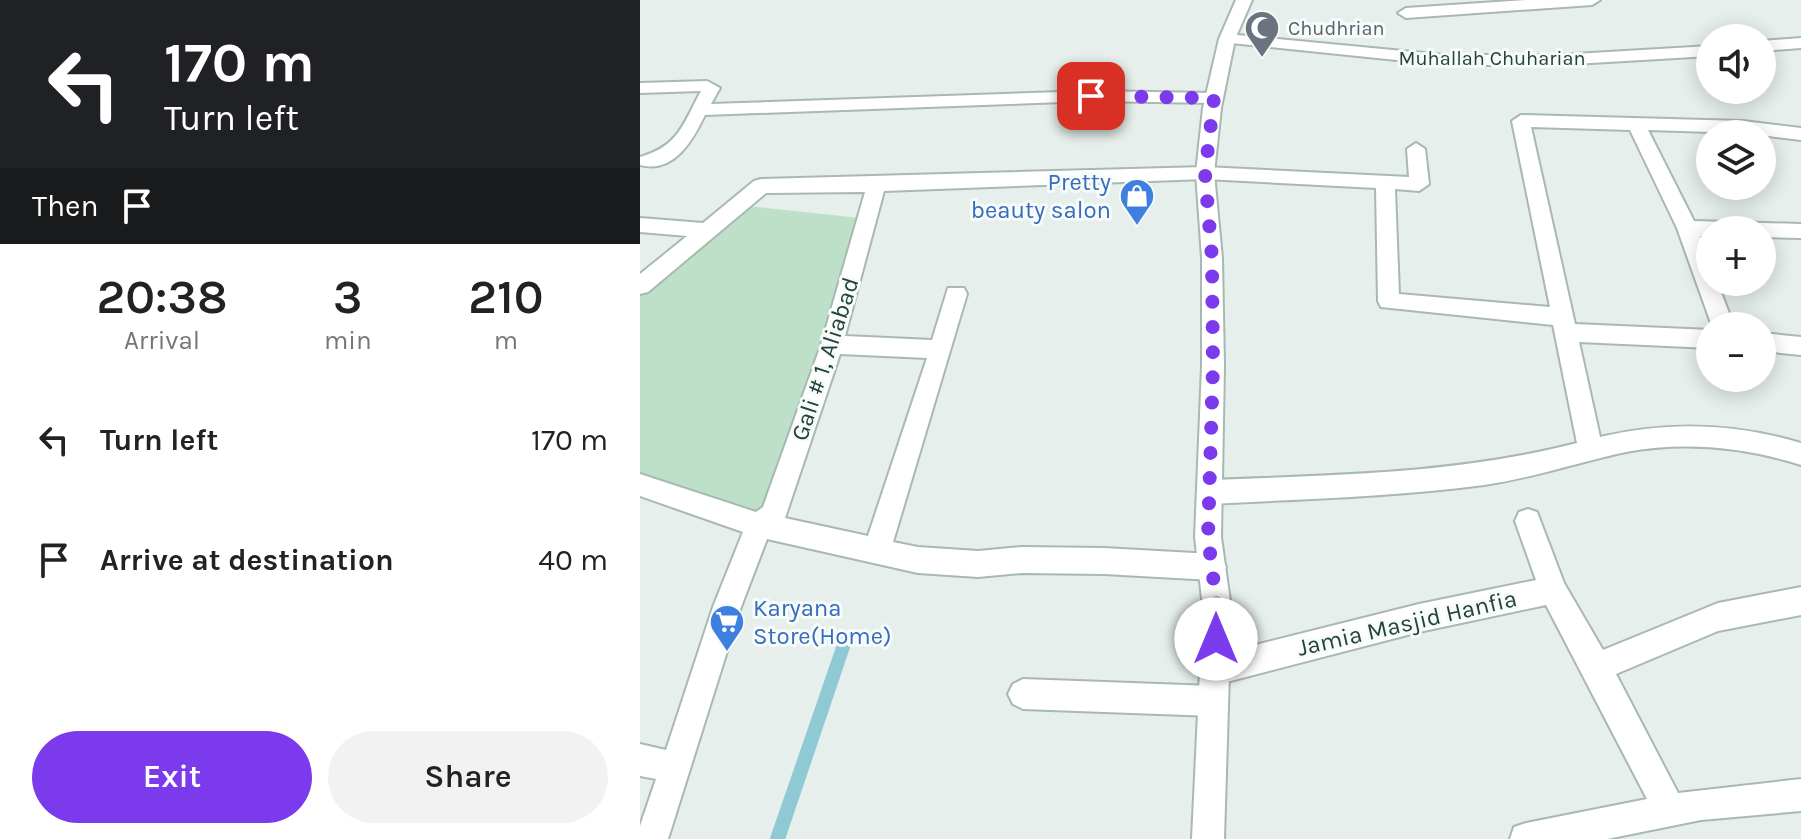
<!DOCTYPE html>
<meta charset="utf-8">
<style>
:root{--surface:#fff;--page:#f2f2f2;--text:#222;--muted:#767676;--accent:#7c3aed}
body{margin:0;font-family:Karla,sans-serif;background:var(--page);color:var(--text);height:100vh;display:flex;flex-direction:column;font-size:30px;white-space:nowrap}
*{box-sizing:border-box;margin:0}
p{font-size:26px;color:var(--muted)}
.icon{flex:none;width:44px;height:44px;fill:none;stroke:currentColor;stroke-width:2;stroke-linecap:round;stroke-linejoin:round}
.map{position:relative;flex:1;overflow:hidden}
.sheet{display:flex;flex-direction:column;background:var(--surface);width:640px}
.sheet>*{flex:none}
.guide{background:#202124;color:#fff;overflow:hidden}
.controls{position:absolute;left:1056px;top:24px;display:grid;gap:16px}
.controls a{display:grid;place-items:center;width:80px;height:80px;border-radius:50%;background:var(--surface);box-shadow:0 4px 20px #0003;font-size:40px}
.pin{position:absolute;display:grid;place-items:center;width:68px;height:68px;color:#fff;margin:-34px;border-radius:16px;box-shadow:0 4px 12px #0006}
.me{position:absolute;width:88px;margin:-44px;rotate:0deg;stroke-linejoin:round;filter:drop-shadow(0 0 6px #0008)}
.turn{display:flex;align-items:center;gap:28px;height:168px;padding:0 32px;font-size:36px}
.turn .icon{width:104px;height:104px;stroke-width:2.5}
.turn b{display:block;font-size:56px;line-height:68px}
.then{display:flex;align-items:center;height:76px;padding:0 32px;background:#0003;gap:16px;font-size:30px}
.eta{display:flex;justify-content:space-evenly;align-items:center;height:136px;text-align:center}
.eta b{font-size:48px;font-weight:600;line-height:56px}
.cta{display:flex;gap:16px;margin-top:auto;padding:16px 32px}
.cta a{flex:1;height:92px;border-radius:48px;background:var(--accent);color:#fff;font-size:32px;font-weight:600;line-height:92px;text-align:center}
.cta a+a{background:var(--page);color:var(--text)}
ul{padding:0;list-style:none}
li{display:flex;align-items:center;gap:24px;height:120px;padding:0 32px}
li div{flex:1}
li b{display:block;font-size:30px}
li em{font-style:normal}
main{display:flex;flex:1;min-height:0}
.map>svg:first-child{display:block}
</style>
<main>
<section class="sheet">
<div class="guide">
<div class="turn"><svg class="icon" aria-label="left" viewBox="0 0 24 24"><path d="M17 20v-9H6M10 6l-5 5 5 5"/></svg><div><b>170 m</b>Turn left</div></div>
<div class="then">Then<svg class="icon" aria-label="arrive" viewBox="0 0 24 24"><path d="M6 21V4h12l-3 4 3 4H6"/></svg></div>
</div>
<div class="eta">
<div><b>20:38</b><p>Arrival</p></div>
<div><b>3</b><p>min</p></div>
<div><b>210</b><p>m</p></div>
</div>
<ul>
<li><svg class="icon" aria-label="left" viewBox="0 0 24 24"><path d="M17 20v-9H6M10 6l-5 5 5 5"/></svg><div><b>Turn left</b></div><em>170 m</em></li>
<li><svg class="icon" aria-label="arrive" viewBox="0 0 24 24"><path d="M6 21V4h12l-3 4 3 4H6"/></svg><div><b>Arrive at destination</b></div><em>40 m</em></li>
</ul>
<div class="cta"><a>Exit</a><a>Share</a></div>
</section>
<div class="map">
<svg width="1161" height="839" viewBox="0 0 1161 839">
<rect width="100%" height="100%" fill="#e6efeb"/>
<path fill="#bfe0c8" d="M108,206L220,218L192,325L122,517L0,474V296L38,257Z"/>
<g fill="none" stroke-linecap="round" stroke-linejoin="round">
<path stroke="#8ec9d4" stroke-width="10" d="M135,839L203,642L207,641L140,839"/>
<defs>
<path id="minor" d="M886,0H960L952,5L766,18L758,13L766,8Z
M587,34L805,55H917L1070,46V56L917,65H805L581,42V36Z
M1161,38V48L1122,51V41Z
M67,81L80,88L71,104L451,91L574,93L583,98L574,103L451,101L65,115C53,140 34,174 0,165V157C39,146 43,124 61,91L0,93V83Z
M881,115L1103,121L1161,128V140L1103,133L1008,130L1054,221L1161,224V238L1122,237V230H1070V236H1060L1070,262V282H1077L1094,326H1072L1037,228L990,130L891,127L935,324L1070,330V348L939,342L960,437C1028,421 1094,423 1161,443V465C1104,447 1045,441 986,452C939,462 893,478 844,485C753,497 661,499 570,504L561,500L557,492L561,484L570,480C693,475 817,474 937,443L913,325L741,307L738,301L736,188L565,179L244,191L205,336L292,340L308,288H324L327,294L253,542L278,547L338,551L382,547L464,548L572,554L582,558L586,567L582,576L572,580L464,574L382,573L338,577L278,573L127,539L101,607L28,839H0V826L16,779L0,776V744L26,750L73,607L103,532L0,496V474L116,512L123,507L181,345L225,192L126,193L8,292L0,294V274L47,236L0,232V218L63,223L114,181L121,179L565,167L769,177L767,149L776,143L785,149L789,184L779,191L755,189L759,294L910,307L872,121ZM200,354L287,358L228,536L145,518Z
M1122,333L1161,337V355L1122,351Z
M888,509L897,512L924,583L963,650L1078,603L1161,587V615L1078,631L976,674L1038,793L1161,779V811L1061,820L967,839H870L874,827L886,823L1007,799L906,605L779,632L575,685L565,680L560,670L565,660L575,655L779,604L896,580L875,521L879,512Z
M383,679L573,686L584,690L588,701L584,712L573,716L383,709L373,704L368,694L373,684Z"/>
<path id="tertiary" d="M596,0H612L595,39L581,108L574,173L582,258L584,366L581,537L591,608L584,839H552L563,608L555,537L562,366V258L556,173L563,108L579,39Z"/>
</defs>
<use href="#minor" stroke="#a8b8b2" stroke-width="4"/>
<use href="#tertiary" stroke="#a8b8b2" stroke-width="4"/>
<use href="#minor" fill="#fff" fill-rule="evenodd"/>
<use href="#tertiary" fill="#fff" fill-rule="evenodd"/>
</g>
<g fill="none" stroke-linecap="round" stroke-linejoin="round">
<path stroke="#7c3aed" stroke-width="14" stroke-dasharray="0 25.2" d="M451,96L574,98L565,173L572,258L573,366L568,537L577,608L576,639"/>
</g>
<defs>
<symbol id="mosque-pin" viewBox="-11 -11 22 30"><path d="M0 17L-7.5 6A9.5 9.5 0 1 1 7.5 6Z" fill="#6b7280" stroke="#f7fbf9"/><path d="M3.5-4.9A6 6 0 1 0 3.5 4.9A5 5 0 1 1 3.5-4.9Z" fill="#fff"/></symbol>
<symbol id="shop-pin" viewBox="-11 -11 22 30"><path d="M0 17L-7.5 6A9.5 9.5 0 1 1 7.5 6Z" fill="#3f7fe0" stroke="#f7fbf9"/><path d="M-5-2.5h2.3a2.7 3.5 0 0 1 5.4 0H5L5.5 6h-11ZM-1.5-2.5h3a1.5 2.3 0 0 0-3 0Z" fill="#fff"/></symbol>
<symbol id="supermarket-pin" viewBox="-11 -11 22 30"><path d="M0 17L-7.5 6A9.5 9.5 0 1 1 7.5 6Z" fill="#3f7fe0" stroke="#f7fbf9"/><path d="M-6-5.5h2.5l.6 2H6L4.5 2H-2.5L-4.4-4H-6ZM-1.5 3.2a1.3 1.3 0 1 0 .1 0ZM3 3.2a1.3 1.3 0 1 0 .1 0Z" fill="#fff"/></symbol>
</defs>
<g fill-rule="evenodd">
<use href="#mosque-pin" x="602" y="8" width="40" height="54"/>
<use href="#shop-pin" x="477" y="176" width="40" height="54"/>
<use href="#supermarket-pin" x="67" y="602" width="40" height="54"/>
</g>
<g text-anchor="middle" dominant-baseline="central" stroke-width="6" stroke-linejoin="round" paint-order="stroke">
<g font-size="20" fill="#5b616d" stroke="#f7fbf9" text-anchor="start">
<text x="648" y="28">Chudhrian</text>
</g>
<g font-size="20" fill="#24423a" stroke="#f7fbf9">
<text x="852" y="58">Muhallah Chuharian</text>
</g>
<g font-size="24" fill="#366cbe" stroke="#f7fbf9" text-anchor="end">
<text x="471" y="182">Pretty<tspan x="471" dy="28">beauty salon</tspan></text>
<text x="113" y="608" text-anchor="start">Karyana<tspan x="113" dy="28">Store(Home)</tspan></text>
</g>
<g font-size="24" fill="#24423a" stroke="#f7fbf9">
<text transform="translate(185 359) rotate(-72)">Gali # 1, Aliabad</text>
<text transform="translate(767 623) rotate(-13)">Jamia Masjid Hanfia</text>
</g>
</g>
</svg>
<div class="controls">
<a><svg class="icon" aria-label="sound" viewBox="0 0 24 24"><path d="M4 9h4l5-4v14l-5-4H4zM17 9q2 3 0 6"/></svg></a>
<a><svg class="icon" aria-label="layers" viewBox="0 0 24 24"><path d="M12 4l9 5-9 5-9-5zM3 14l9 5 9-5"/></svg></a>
<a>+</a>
<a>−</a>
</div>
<div class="pin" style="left:451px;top:96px;background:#d93025"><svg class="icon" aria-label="arrive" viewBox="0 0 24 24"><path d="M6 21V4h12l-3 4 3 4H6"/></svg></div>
<svg class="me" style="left:576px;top:639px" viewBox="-20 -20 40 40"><circle r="19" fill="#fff"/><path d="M0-13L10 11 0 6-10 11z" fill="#7c3aed"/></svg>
</div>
</main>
